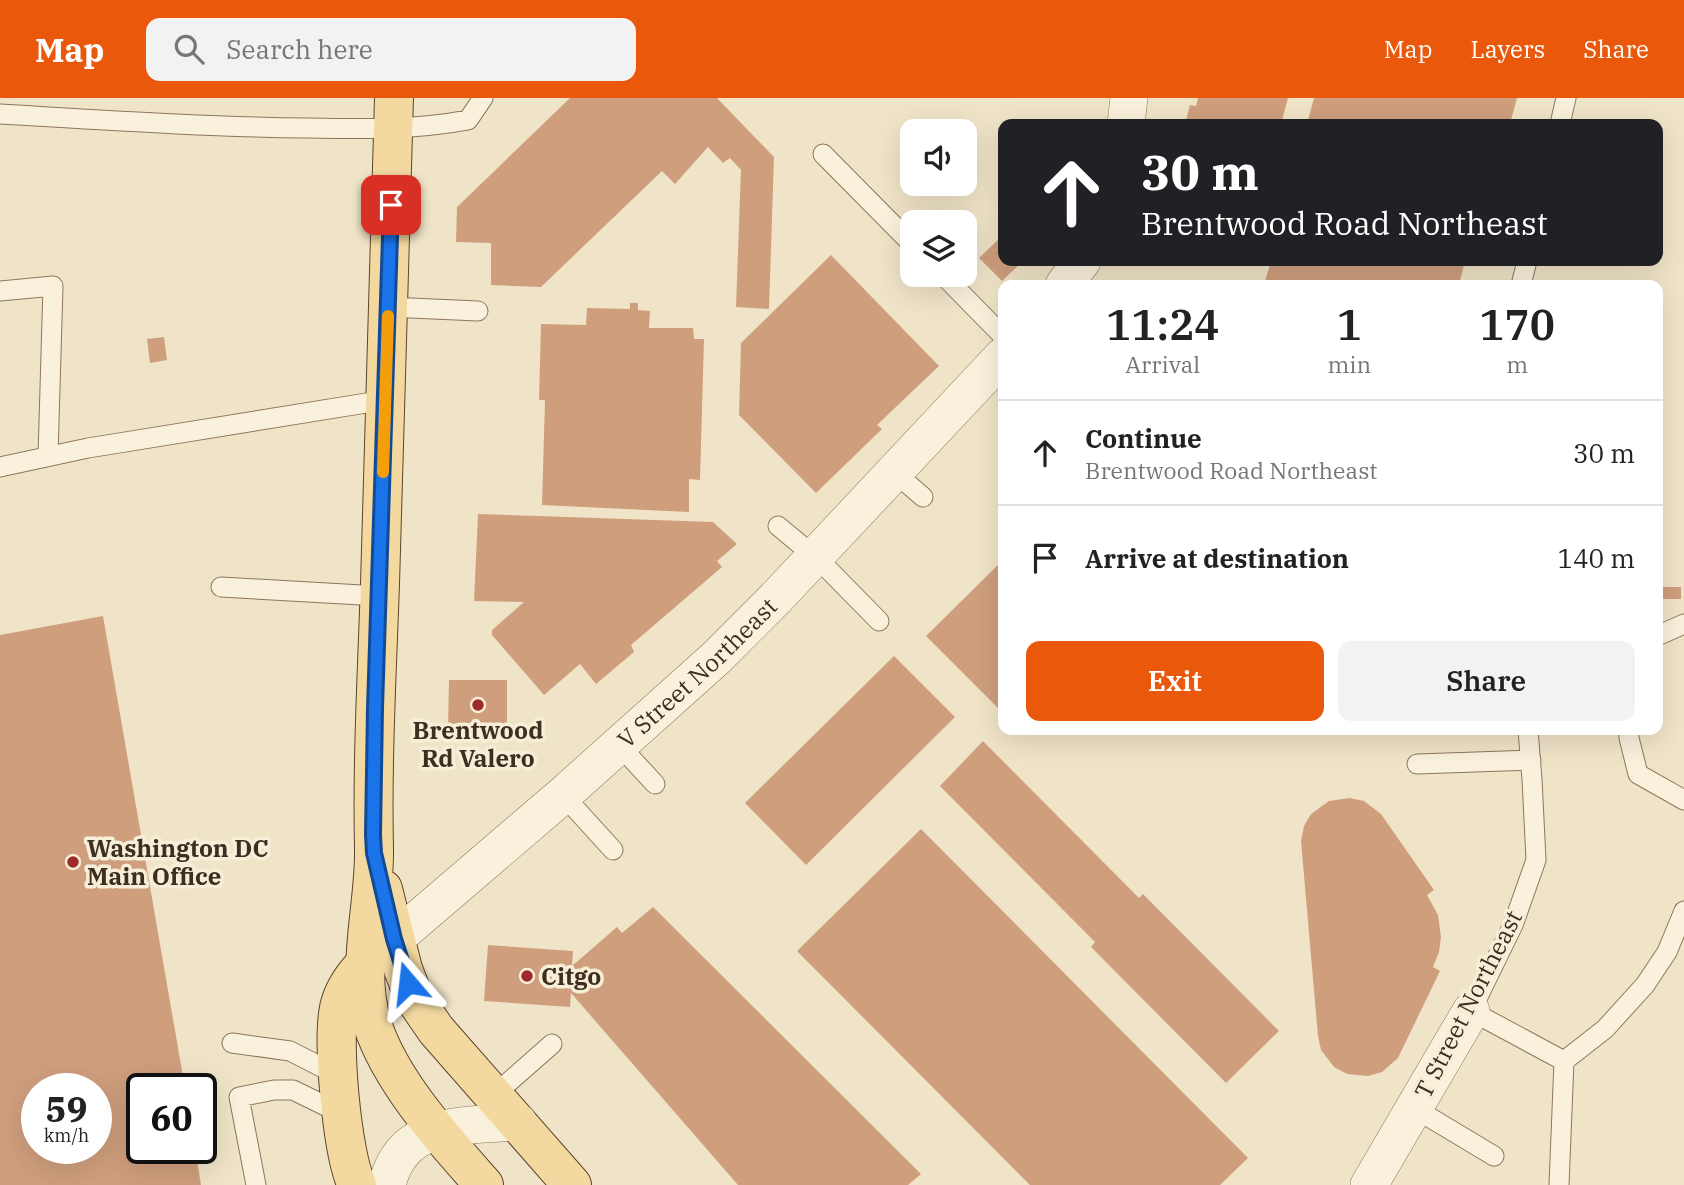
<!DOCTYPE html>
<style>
:root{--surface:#fff;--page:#f2f2f2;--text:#222;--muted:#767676;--line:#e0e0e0;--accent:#ea580c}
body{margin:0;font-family:"IBM Plex Serif",serif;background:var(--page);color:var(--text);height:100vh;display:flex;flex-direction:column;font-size:26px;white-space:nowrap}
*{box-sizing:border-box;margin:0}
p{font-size:23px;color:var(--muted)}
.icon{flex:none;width:38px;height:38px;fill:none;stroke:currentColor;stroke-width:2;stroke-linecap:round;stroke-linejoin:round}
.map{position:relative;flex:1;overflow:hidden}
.sheet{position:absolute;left:998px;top:182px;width:665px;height:455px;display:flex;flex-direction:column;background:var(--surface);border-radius:14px;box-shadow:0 7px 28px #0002}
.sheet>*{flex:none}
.guide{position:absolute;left:998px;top:21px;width:665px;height:147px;border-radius:14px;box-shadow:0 7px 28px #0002;background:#202124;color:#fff;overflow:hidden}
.controls{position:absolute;left:900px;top:21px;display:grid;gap:14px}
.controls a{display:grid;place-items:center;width:77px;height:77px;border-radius:14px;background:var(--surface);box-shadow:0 7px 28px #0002;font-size:35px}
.speed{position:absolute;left:21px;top:975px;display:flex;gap:14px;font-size:35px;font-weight:700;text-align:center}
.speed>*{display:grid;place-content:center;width:91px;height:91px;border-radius:50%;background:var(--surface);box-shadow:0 7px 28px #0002;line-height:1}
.speed small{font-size:18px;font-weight:400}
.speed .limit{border:4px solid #111;border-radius:10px;background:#fff;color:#111}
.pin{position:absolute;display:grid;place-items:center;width:60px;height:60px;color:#fff;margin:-30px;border-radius:14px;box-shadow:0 4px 10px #0006}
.me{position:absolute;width:77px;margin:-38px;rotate:343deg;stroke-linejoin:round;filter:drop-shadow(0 0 5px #0008)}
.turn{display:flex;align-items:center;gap:24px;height:147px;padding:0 28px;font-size:32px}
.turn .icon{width:91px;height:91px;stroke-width:2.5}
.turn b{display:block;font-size:49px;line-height:60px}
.eta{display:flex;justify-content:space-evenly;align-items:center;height:119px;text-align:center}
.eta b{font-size:42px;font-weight:600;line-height:49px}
.action{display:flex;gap:14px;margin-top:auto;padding:14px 28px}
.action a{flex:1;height:80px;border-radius:14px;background:var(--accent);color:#fff;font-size:28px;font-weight:600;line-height:80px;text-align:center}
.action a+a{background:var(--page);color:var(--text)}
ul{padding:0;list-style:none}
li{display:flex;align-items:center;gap:21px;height:105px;padding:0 28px;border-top:2px solid var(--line)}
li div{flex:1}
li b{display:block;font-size:26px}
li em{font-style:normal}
header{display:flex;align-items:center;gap:42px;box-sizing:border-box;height:98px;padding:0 35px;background:var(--accent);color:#fff}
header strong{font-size:33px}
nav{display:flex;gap:38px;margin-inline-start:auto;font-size:24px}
.search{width:490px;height:63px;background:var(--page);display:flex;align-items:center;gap:18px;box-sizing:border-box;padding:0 24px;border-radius:14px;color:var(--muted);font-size:26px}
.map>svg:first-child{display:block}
</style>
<header>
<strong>Map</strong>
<div class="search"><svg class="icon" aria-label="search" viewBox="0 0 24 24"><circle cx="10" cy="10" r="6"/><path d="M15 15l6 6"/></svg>Search here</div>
<nav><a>Map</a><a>Layers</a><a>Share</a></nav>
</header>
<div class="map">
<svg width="1684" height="1087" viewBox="0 0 1684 1087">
<rect width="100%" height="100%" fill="#f0e4c8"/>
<path fill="#cf9f7d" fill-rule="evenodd" d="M570,0H717L774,59L769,211L736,209L741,72L730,60L723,65L708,49L675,86L662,73L541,189L491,187V145L456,144L457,109Z
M1198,0H1288L1281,26H1185L1190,7L1196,8Z
M1314,0H1517L1510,26H1307Z
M1003,137V163H1023L1002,183L979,160Z
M831,157L939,268L877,327L882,331L816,395L739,317L741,245Z
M1271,163H1465L1459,187H1264Z
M630,205H638V212L650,213L649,230H693L694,241H704L700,382L689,381V414L542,407L545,302H539L541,226L586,227L587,210L630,211Z
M164,239L167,262L150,265L147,241Z
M478,416L713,424L737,446L717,463L722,469L631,547L634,554L596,586L580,566L544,597L492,537V532L524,504L474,503Z
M1003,462V615L926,538Z
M1657,489H1681V501H1657Z
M103,518L185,990H142V1050H195L201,1087H0V537ZM37,990H96V1050H37Z
M894,558L955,619L806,767L745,705Z
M449,582H507V633L448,632Z
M983,643L1139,800L1143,796L1279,933L1226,985L1091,849L1095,844L940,688Z
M1350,700L1364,703L1381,716L1434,792L1427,797L1438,817L1441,839L1439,854L1433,869L1440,873L1398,960L1382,974L1368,978L1347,976L1334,969L1321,952L1318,938L1301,743L1304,728L1311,716L1329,703Z
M921,731L1248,1060L1220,1087H1030L797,853Z
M653,809L921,1076L908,1087H738L571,895L570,909L484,903L488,847L573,853L572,868L617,829L622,835Z"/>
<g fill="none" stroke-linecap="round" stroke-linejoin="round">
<defs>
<path id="service" d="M0,16C103,22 206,29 309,30C362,31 415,32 468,22L483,0
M1560,26L1566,0
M823,56L912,146
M943,177L1003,238
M1521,187L1527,163
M0,193L53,188L48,358
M388,209L478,213
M0,369L88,350L385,302
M894,374L923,399
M778,428L819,462L879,523
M221,489L379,498
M1657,538L1684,526
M1528,632L1532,681L1536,762L1513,827L1471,913L1564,963L1559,1087
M1629,632V640L1638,676L1684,702
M619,647L655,686
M1417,666L1531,662
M563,697L613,752
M232,945L290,953L339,978
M1564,963L1605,931L1645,887L1667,854L1684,813
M494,997L552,946
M1414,1010L1494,1058
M256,1087L239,999L274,992H293L342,1016"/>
<g id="minor">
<path d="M1126,26L1129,0"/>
<path d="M1064,187L1082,163"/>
<path id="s1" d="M375,858L563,697L716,560L776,500L1003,258"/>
<path d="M387,1087C402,1022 464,1028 518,1024"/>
<path d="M1369,1087L1471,913"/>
</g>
<path id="primary" d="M394,0C389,162 384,324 380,486C377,574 372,662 374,751C375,808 355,869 372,925C390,983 444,1042 484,1087
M383,791L403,871L414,900L436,932L572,1087
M357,1087C342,1058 331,937 340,906C345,889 354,877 366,865"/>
</defs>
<use href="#service" stroke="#8d765c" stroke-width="21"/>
<use href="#minor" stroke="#8d765c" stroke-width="38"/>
<use href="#primary" stroke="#5b4430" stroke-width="40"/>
<use href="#service" stroke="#faf1dc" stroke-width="19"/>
<use href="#minor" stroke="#faf1dc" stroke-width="37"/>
<use href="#primary" stroke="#f3d9a0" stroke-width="38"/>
</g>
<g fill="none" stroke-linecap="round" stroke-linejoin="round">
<defs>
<path id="route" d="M391,107L375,610L373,737L374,755L394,841L408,885"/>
</defs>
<use href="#route" stroke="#114b97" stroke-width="18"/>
<use href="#route" stroke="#1a73e8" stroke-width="12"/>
<path stroke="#f59e0b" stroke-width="12" d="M383,374L388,218"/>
</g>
<g fill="#9e2a2b" stroke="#f7eed8" stroke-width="2.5">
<circle cx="478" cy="607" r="7"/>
<circle cx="73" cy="764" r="7"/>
<circle cx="527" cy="878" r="7"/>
</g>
<g text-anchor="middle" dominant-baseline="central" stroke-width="7" stroke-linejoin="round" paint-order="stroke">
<g font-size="24" fill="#3d2e20" stroke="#f7eed8">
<text stroke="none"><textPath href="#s1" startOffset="429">V Street Northeast</textPath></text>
<text transform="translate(1468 906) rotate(-63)">T Street Northeast</text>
</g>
<g font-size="24" font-weight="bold" fill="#3d2e20" stroke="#f7eed8" text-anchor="start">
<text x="478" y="632" text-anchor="middle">Brentwood<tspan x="478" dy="28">Rd Valero</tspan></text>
<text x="87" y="750">Washington DC<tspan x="87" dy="28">Main Office</tspan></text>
<text x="541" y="878">Citgo</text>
</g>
</g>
</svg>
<div class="controls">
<a><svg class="icon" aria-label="sound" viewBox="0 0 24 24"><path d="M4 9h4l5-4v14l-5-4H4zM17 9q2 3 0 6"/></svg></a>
<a><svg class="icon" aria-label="layers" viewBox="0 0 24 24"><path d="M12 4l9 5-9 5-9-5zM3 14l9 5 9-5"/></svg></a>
</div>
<div class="speed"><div>59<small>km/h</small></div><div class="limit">60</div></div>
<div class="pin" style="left:391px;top:107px;background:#d93025"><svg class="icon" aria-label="arrive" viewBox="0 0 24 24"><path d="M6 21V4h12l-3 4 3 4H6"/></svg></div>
<svg class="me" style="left:408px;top:885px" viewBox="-20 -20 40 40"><path d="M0-17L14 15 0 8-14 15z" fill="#1a73e8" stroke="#fff" stroke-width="4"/></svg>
<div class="guide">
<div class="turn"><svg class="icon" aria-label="ahead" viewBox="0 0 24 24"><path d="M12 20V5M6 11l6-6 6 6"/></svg><div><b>30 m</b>Brentwood Road Northeast</div></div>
</div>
<section class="sheet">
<div class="eta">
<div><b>11:24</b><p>Arrival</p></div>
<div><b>1</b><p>min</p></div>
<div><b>170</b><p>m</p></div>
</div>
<ul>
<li><svg class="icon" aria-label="ahead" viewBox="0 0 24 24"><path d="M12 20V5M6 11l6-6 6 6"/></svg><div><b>Continue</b><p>Brentwood Road Northeast</p></div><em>30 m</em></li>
<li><svg class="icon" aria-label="arrive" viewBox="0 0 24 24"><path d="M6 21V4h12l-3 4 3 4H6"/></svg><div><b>Arrive at destination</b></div><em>140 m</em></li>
</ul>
<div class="action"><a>Exit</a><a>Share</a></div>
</section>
</div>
